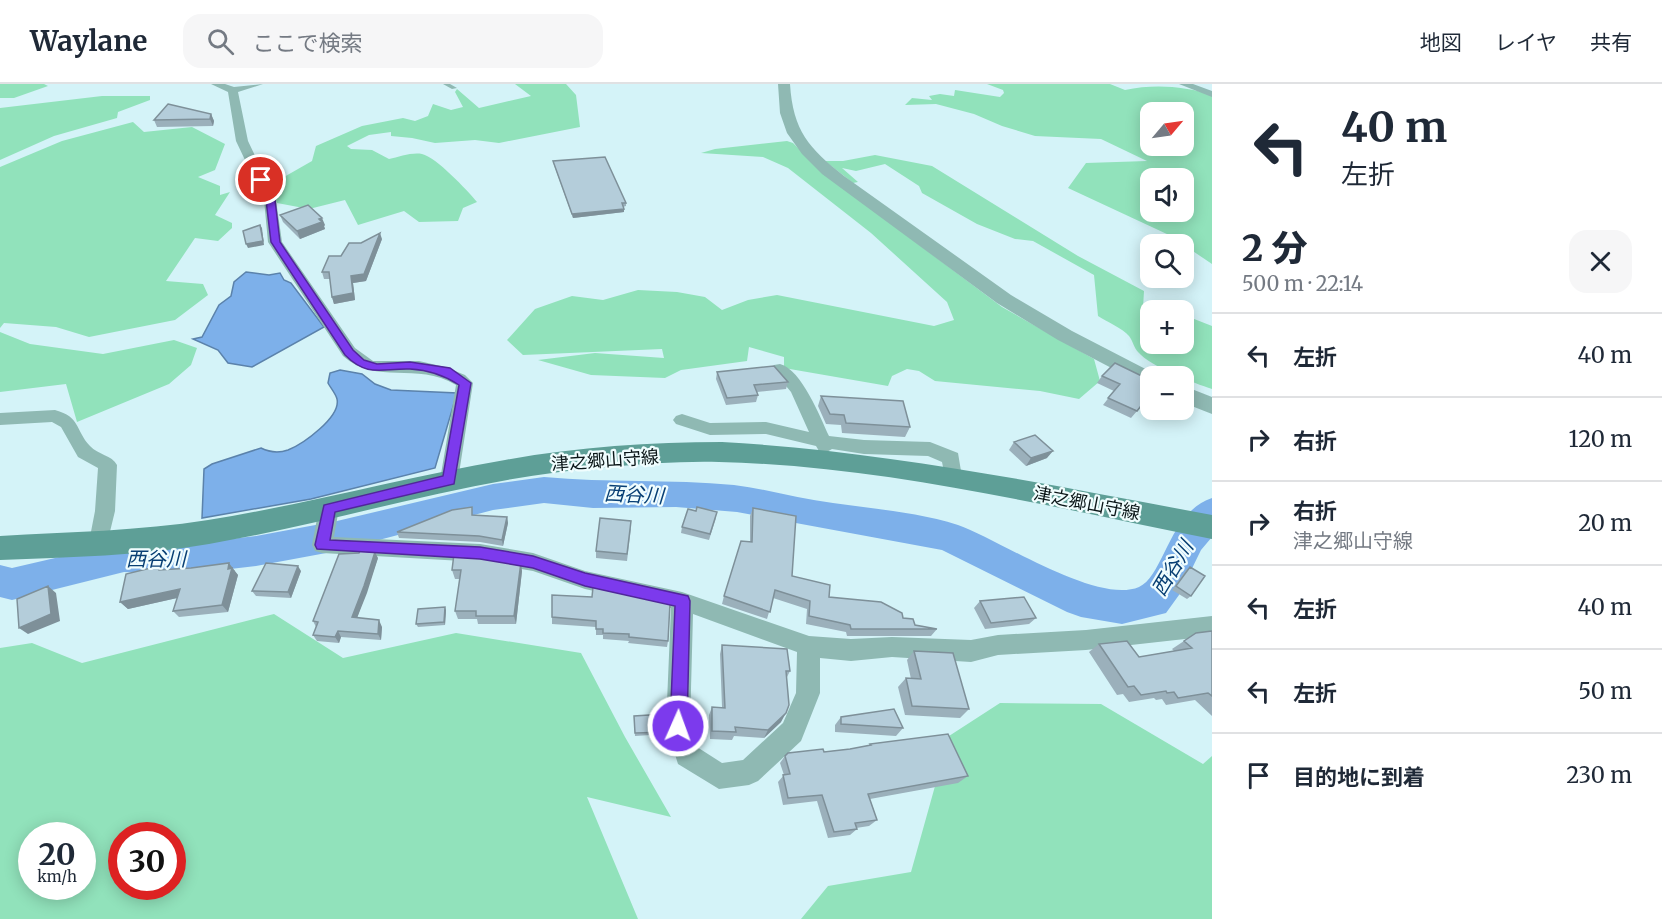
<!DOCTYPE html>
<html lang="ja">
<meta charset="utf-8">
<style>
:root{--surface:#fff;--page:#f6f6f7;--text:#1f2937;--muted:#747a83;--line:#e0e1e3}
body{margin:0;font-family:Merriweather,"Noto Sans JP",serif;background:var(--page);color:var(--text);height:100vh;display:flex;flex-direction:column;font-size:22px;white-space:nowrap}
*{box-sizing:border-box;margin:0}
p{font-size:20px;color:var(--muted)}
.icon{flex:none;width:33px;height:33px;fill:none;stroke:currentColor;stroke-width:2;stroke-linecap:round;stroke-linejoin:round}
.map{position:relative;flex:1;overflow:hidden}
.sheet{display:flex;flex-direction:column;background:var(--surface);width:450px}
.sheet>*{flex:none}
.guide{background:#fff;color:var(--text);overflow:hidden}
.needle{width:39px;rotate:61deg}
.controls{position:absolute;left:1140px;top:18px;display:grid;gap:12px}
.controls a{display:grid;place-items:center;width:54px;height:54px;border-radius:12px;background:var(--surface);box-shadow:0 3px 15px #0003;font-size:30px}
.speed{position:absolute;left:18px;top:738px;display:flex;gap:12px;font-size:30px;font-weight:700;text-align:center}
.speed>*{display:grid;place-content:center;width:78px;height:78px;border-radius:50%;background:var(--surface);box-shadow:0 3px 15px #0003;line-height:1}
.speed small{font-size:15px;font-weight:400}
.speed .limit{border:9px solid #d22;background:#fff;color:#111}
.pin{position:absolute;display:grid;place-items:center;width:51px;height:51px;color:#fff;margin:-26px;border:3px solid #fff;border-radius:50%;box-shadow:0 2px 6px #0007}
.me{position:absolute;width:66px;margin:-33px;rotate:2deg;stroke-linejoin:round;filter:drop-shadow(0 0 4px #0008)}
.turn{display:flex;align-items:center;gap:21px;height:126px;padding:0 30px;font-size:27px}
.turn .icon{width:78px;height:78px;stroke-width:2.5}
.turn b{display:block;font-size:42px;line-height:51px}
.round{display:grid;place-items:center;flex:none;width:63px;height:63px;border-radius:18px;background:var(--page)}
.head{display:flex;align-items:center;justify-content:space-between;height:102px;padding:0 30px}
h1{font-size:36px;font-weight:800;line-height:45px}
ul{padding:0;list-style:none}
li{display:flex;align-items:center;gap:18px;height:84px;padding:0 30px;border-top:2px solid var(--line)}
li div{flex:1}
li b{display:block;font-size:22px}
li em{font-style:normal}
header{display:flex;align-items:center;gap:36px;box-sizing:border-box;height:84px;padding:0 30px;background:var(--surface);border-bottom:2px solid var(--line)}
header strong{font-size:28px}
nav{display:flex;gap:33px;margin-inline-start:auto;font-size:21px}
.search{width:420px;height:54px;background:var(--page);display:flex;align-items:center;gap:15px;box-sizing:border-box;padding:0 21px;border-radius:18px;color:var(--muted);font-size:22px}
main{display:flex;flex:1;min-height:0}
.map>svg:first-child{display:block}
</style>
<header>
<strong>Waylane</strong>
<div class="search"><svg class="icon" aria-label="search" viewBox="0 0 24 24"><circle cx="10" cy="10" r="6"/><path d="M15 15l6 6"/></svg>ここで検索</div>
<nav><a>地図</a><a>レイヤ</a><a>共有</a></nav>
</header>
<main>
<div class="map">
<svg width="1212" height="835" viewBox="0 0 1212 835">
<rect width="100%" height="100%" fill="#d4f3f8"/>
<path fill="#91e2bb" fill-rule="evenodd" d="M0,0H44L48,2L14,14H0Z
M515,0H566L576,11L580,43L499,59L475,56L435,59L412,54L391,52V48L369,51L347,62L351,65L372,66L389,75C399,73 412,68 422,70C436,73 467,106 477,118L463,124L458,137L419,138L404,127L358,141L345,116L309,125L277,119L270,101L312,77L316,62L362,42L403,34L415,37L428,32L433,20L451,26L463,23L455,8L457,5L479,24L531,12Z
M987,0H1110L1125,6C1154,0 1184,2 1212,11V180L1169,151L1068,104L1086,79L1147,77L1101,55L1035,52L1002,42L974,30L936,20L905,21L912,14L932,16L929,12L940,10L954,12L955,6L1000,13L1004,9L1003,6ZM1150,28H1184V62H1150ZM1150,94H1184V128H1150Z
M102,12H150V16L118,28L117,34L54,52L0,76V24Z
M133,38L144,48L192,43L225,60L215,86L198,93L220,102V111L230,108L215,131L232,139V144L218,157L195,154L166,197L203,200L208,211L175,236L89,253L56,243L4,239L0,244V83L62,57Z
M787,57L793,59L822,88L1002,223L1094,275L1100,297L1079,315L1040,307L935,297L919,287L907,285L892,292L888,302L784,284V273L749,263L747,277L681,286L665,294L591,291L538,276L595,269L664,274L662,265L523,271L507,256L535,225L572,212L603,216L638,206L677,208L705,213L722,226L748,216L777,211L934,242L954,236L947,218L871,149L788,84L763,73L701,69L715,65Z
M875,71L932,82L1078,172L1144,207L1143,224L1150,229V260H1184V231L1212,242V305C1194,299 1151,283 1138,268C1134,264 1133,257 1129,252C1122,244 1107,238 1098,232L1094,191L1033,157L1015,155L977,140L922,109L919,102L885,80L856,87L842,84L858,98L853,99L825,77H843Z
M0,248L30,260L103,270L174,256L197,264L191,281L169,300L77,338L66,300L0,308Z
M274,530L343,574L456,549L581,569L625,653L671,733L587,713L638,835H0V564L32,559L82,579ZM32,752H82V802H32ZM122,752H172V802H122Z
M1000,619L1101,620L1203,680L1212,672V835H801L828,802L911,788L949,652Z"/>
<path fill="#7db0ea" stroke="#5b82ab" stroke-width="1.5" d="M246,188L269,191L280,189L284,196L291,199L324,243L252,283L228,279L218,266L193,255L202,253L219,221L231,212L234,198Z
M340,286L362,290L375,300L391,306L457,309L435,384L311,415L202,434L204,385L212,380L261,364C269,368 279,369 288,366C303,360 341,333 337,315C336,310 330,303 328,299L330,289Z"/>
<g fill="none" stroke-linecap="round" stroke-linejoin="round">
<path fill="#7db0ea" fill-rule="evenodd" d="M544,393C607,399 671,395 734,401C767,405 800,415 833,419C874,425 918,428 958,441C1000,456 1097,521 1139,503C1164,492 1169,428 1212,414V453L1201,466L1179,511L1166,529L1122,540L1081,533L1067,528L942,466L737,428L676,423L593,424L544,419L493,426L337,467L256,482L179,491L124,488L12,516L0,513V481L12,484L124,458L179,461L256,452L337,437L493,400Z"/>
<path fill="#8fb9b3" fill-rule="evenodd" d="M443,0H450L457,4L452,5Z"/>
<path fill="#8fb9b3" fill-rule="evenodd" d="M211,0H225L234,3L263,0L238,8L248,57L276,116L282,158L355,264L373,277H419L445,283L465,291L473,299L458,396L456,401L449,403L442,401L440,396L456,301C416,277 377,302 343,272L268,158L264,116L236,57L228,8Z
M1179,0H1193L1212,7V13Z
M780,280C802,286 820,333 829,352L864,356L930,358L958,369L962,393L960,398L953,400L946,398L942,378L928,372L864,370L832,365L825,369L819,367L816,362L766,350L710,351L676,340L673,336L676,332L682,330L710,339L766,338L809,348L791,308L772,285L774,281Z
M55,326C81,333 75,346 90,362C98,371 112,371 117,381L115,427L106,464L99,466L92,464L89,458L95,427L98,384L78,373L61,343L52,338L0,341V329Z
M329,416L336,419L339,424L334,453L480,460L533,469L585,487L682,508L809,552L851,555L892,553L971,556L998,551L1086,546L1212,532V552L1086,566L998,571L971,578L892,573L851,577L820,574V609L801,657L758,697L749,701L719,705L678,680L666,642L671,524L585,505L533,487L480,478L322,469L315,467L312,461L319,424L322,419ZM693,530L797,568L796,609L783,639L743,676L722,679L697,663L690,642Z"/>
<path fill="#8fb9b3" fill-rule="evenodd" d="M778,0H790C793,47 809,64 844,92L1011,211L1072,247L1159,292H1150V302L1142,300L1058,256L997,219L822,90L802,70L787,49L780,29Z
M1184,302L1212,313V330L1184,319Z"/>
<path fill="#5e9f97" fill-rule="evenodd" d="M722,358C887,367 1050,401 1212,431V455C1051,423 884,382 719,378C682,377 645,380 608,383C472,393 343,437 209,460C140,472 70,473 0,476V452C69,448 139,447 208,436C308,420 405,393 505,376C576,363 650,358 722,358Z"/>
</g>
<path fill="#9bb0bb" d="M211,30L214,37L213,42L157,43L154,36Z
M553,77L626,119V122L623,123L624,128L573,134L554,81Z
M280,131L325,141L324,142L325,145L300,155L283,138Z
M382,155L366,197L353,199L355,216L334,220L332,213L330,195H324L322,188L341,172L361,159Z
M717,288L788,298L786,305L757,308L758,311L756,318L726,321L716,295Z
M1102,292L1150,296V325L1143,320L1131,334L1103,321L1114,307L1097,299Z
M821,312L910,343L905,353L842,349L841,341L826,340L818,322Z
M1152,326H1174L1167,334Z
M1014,358L1047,374L1026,382L1009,366Z
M753,424L792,492L829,513L903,534L915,541L937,545L931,552H847L846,548L806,540L807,525L773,514L767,535L722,520L724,512L750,458V432Z
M474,431L507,433L508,439L503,462L480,458L399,454L397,448Z
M716,434L709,456L681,449L682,443Z
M631,444L627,477L596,474V467Z
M378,474L357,534L382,543L381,556L341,553L339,559L317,557L313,551L316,543L313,537Z
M159,482L162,485L235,486L234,487L238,491L228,528L179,533L173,527L177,514L128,525L120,518Z
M1190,483L1191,512L1187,515L1172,506L1186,486Z
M452,486L522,487L516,540H478L477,535H458L455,527L460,495H455Z
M301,487L291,514L256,512L252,507Z
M552,511L668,557L667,563L628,559L629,557L603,555V551H596V543L552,540Z
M980,517L1036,534L1029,540L985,545L974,524Z
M446,526L445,541L418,543L416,540Z
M1212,547V632L1195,616L1166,621L1162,615L1156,616L1154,614L1129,618L1123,610L1117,611L1089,568L1099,560L1139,573L1174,567L1172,565L1184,557Z
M722,561L790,587L786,595L781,638L764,654L734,652L732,656L710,655L709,631L712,623H722L720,570Z
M914,567L969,625L960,634L905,631L898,603L906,594L911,595L907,576Z
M841,633L903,644L896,652L835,648V641Z
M634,634L667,648L666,650L635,652Z
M870,660L968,692L958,699L870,715L877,736L869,742L856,744L857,745L850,751L828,754L817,717L783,721L778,698L784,691L780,679L785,672L850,665L868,662Z"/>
<path fill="#7e9099" d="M211,30L214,37L213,42L210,35Z
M624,125V128L573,134L572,130Z
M322,134L325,141L324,142L325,145L300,155L297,147Z
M260,141L262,144L264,161L248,164L246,160Z
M380,149L382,155L366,197L353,199L355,216L334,220L332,213L351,192Z
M1053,367L1047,374L1026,382L1031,374Z
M507,433L508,439L503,462L502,456Z
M375,468L378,474L367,509L355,539L352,533Z
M521,478L522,487L516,540L514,532Z
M229,479L238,491L228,528L222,521Z
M298,482L301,487L291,514L288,508Z
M48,502L56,509L60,537L28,550L19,544Z
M180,505L186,512L128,525L120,518Z
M445,523L446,526L445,541L444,538Z
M379,536L382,543L381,556L378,550Z
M338,547L341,553L339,559L335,553Z
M786,629L781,638L764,654L768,646Z"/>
<path fill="#b4cdda" stroke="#7e9099" stroke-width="1.5" d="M168,20L211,30L210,35L154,36Z
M605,73L626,119H622L624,125L572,130L553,77Z
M308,121L322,134L319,135L322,138L297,147L280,131Z
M260,141L263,157L246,160L243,147Z
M380,149L364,190L351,192L353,209L332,213L329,188H322L329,172H341L349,159H361Z
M1115,279L1150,296V314L1148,313L1137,327L1108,314L1120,300L1102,292Z
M774,282L788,298L754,301L758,311L727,314L717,288Z
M821,312L903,317L910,343L846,339L844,331L830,330Z
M1035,351L1053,367L1031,374L1014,358Z
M472,423V431L507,433L502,456L479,452L397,448L452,426Z
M697,423L717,428L710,450L682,443L688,425L696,427Z
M753,424L796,432L792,492L830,501L829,513L881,518L902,529L903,534L913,535L915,541L937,545H851L850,541L809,532L810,517L775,506L770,528L724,512L741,457L752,458Z
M600,434L631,437L627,470L596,467Z
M360,467L375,468L364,502L352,533L379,536L378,550L338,547L335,553L313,551L318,538L313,537L339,470L359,469Z
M454,470L521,478L514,532H476V527H455L461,486H452Z
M229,479L228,485L232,484L222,521L173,527L180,505L120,518L126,490L159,482V486L191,484Z
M266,479L298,482L288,508L252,507Z
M1190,483L1205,492L1191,512L1176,502Z
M48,502L51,530L19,544L17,515Z
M593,503L670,519L668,557L629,553V550L603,549V545H596V537L552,533V511L592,513Z
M1024,513L1036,534L991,539L980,517Z
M445,523L444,538L416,540L418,525Z
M1212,547V612L1208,609L1178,614L1174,608L1167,609L1166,607L1141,611L1134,602L1128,603L1099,560L1127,557L1139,573L1192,564L1184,557L1196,549Z
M722,561L787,565L790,587H786L789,621L786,629L768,646L735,643L736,648L712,647V623L725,624Z
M914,567L953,569L969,625L912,622L906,594L921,595Z
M894,625L903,644L841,640V633Z
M665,630L667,648L635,649L634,632Z
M948,650L968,692L868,710L877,736L855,739L857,745L834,748L822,711L788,714L783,691L790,690L785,672L788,669L823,665L824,668L850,665L871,661L870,660Z"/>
<path fill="#7c3aed" stroke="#51269a" stroke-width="1.5" d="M261,94L265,96L275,116L280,158L353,266L364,276L377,280L410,278L450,284L471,299L454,400L335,428L330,456L480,463L533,472L585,489L688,512L690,517L687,642L685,648L678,651L672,648L670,642L675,522L585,502L533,484L480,475L317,465L315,461L324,421L443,392L459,301C444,291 429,286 410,285C382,284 368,294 345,271L271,158L266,116L257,96Z"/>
<g text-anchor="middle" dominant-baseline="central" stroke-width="4.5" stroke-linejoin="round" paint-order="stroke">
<g font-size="18" fill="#0b1618" stroke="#f0fdfe">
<text transform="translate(605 376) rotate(-4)">津之郷山守線</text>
<text transform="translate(1087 419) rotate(11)">津之郷山守線</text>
</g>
<g font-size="20" font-style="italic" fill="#083f74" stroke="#f0fdfe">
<text transform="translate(634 410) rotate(3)">西谷川</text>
<text x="156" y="474">西谷川</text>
<text transform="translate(1172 484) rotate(-59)">西谷川</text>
</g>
</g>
</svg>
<div class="controls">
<a><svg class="needle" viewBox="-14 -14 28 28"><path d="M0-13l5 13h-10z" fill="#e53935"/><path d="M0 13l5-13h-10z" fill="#747a83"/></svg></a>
<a><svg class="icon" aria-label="sound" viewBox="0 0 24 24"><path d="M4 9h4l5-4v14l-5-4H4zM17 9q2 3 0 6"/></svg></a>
<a><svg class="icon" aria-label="search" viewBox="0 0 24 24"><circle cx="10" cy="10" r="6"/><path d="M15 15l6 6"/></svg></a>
<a>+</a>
<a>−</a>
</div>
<div class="speed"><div>20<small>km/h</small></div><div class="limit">30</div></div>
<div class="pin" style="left:261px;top:96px;background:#d93025"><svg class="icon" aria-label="arrive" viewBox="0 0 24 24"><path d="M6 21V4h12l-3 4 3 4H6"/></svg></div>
<svg class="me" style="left:678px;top:642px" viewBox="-20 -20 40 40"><circle r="17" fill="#7c3aed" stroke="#fff" stroke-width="3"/><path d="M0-11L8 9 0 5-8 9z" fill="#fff"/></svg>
</div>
<section class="sheet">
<div class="guide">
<div class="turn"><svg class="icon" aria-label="left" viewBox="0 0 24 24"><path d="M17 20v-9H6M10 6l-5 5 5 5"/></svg><div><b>40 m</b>左折</div></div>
</div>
<div class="head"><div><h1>2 分</h1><p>500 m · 22:14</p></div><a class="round"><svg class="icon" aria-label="close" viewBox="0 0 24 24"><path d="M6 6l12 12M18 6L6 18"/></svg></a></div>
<ul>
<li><svg class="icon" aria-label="left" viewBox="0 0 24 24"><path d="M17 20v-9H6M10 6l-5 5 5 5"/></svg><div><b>左折</b></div><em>40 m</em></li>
<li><svg class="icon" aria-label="right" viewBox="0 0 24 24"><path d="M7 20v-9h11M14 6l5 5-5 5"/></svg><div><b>右折</b></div><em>120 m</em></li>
<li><svg class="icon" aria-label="right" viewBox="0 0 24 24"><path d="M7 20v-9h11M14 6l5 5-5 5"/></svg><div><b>右折</b><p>津之郷山守線</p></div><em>20 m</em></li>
<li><svg class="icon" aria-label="left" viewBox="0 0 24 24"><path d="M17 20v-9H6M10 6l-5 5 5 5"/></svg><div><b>左折</b></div><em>40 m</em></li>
<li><svg class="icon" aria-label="left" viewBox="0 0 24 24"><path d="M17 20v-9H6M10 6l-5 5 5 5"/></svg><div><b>左折</b></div><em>50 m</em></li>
<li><svg class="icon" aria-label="arrive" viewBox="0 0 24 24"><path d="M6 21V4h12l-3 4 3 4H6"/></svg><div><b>目的地に到着</b></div><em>230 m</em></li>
</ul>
</section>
</main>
